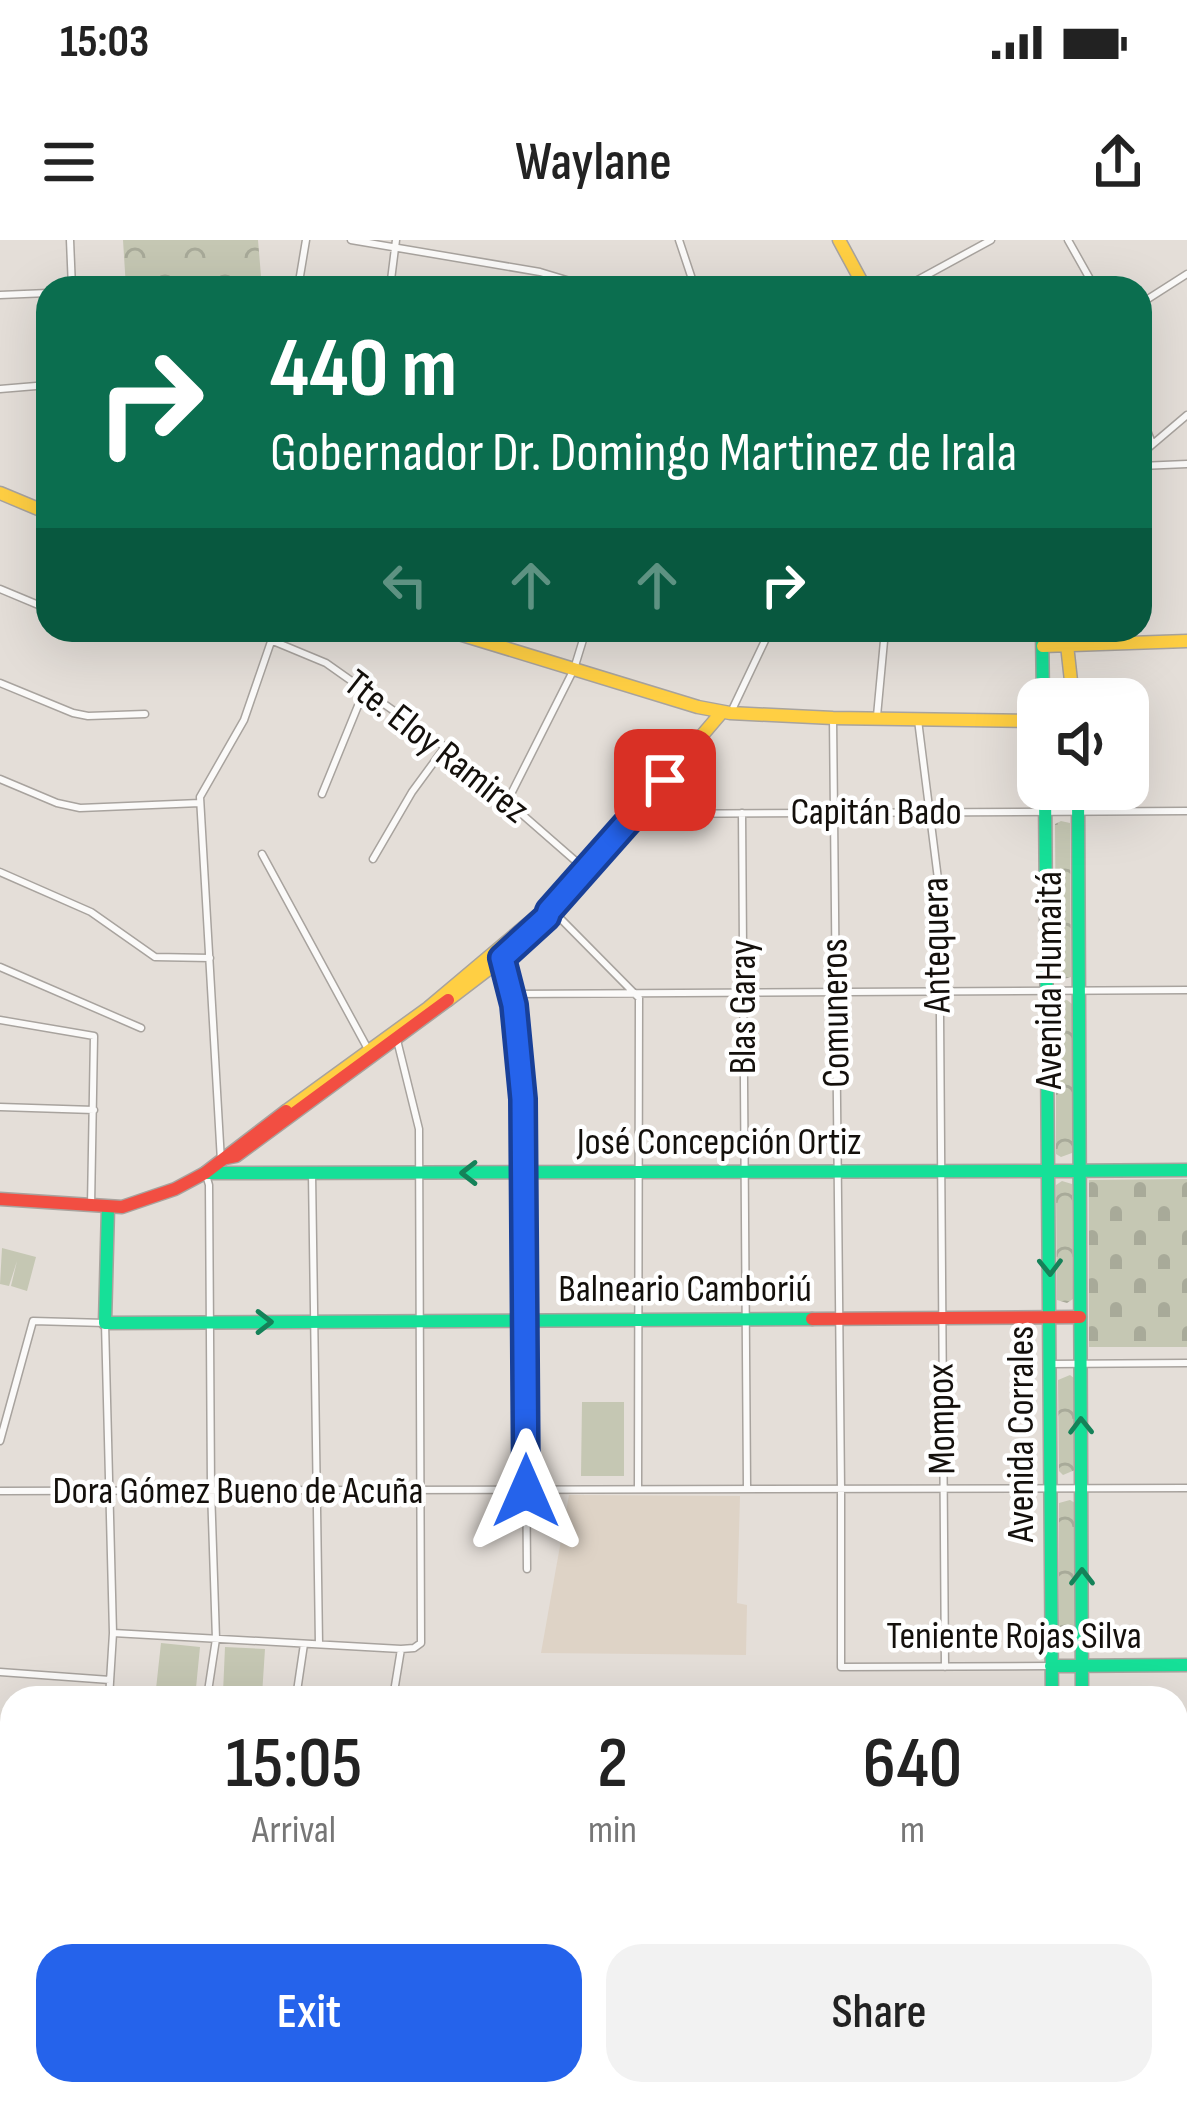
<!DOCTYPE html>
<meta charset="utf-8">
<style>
:root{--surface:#fff;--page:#f2f2f2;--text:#222;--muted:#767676;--accent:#2563eb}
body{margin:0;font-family:"Sofia Sans Condensed",sans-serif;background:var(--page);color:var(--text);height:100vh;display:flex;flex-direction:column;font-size:45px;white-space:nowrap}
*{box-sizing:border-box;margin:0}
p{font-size:39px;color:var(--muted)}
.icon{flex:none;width:66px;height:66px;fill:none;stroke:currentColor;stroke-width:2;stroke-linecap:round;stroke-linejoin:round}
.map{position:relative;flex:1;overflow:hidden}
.details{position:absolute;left:0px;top:1446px;width:1188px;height:420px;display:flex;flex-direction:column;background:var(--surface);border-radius:36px 36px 0 0;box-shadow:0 12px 48px #0002}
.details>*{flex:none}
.guide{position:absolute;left:36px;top:36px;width:1116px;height:366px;border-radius:36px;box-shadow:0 12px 48px #0002;background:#0b6e4f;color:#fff;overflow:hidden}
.fabs{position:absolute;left:1017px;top:438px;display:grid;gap:24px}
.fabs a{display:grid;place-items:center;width:132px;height:132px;border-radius:24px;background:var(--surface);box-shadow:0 12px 48px #0002;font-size:60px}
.pin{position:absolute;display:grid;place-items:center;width:102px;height:102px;color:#fff;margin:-51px;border-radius:24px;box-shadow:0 6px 18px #0006}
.me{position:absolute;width:132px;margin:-66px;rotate:0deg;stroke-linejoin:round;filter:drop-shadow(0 0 9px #0008)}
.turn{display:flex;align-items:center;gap:42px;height:252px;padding:0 36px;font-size:54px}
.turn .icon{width:156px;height:156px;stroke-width:2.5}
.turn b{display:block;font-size:84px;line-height:102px}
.lanes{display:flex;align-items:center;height:114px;padding:0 36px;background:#0003;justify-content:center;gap:60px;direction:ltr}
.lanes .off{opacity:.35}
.eta{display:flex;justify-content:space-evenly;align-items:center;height:204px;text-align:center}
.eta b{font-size:72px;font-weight:600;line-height:84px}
.primary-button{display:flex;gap:24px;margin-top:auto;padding:24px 36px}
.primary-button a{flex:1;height:138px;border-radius:36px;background:var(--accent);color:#fff;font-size:48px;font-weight:600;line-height:138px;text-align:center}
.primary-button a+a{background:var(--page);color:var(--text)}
.status{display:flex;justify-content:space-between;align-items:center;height:84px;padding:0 60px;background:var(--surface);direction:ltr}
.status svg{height:33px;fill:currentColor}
header{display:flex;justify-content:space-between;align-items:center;height:156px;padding:0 36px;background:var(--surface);font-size:54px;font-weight:600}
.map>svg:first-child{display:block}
</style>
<div class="status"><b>15:03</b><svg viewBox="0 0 49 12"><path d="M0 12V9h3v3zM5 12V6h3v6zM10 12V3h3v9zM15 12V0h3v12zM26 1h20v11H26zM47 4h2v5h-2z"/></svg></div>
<header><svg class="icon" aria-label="menu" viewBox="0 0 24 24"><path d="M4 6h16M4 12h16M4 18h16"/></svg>Waylane<svg class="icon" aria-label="share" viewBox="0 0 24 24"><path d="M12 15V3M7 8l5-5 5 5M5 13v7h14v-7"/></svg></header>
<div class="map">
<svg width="1187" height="1866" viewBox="0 0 1187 1866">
<defs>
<pattern id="cemetery-stones" width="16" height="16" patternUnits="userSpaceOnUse" patternTransform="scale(3)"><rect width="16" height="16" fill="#c5c7b3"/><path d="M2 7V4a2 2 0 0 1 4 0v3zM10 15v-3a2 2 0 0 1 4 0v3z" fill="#a8aa99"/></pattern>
<pattern id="park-crowns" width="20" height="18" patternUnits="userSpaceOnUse" patternTransform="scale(3)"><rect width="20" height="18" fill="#c5c7b3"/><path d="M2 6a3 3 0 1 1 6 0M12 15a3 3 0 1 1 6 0" fill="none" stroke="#a8aa99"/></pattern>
</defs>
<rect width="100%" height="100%" fill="#e4ded8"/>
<path fill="#ded3c6" d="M569,1255L740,1256L737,1363L747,1365L746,1415L541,1413Z"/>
<path fill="url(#cemetery-stones)" d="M1187,939V1107H1089V940Z"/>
<path fill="url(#park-crowns)" d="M123,0H258L262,48H126Z
M1061,581L1070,583L1071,737L1060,740L1056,737L1055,584Z
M1067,760L1072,764V913L1061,917L1056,914V765L1058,762Z
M1062,941L1072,944L1073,1059L1067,1063L1057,1060L1056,945Z
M1070,1135L1074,1138L1075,1230L1063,1235L1059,1231L1058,1140Z
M1070,1260L1075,1263L1074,1408L1064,1412L1059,1409V1263Z"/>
<path fill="#c5c7b3" d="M2,1008L36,1017L27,1051L11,1046L17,1021L9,1046L0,1044Z
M582,1162H624V1236H581Z
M161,1403L200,1407L195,1458H155Z
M225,1407L265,1409L262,1455L223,1453Z"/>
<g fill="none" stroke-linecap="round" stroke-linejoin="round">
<defs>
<path id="street" d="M70,0L72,48
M351,0L540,32L593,48
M679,0L695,48
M1068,0L1095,48
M298,48L306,0
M390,48L396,0
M903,48L991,0
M0,55L48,53
M1140,64L1187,34
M0,149L48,145
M1140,173L1152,203
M1140,215L1187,175
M1140,226L1187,224
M0,349L48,369
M93,390L107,395L130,397
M273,401L326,423L445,507L587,631
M0,443L73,473L88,476L145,474
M732,470L770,390
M877,476L885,390
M833,478L841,1249V1427L1051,1426
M918,480L939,647L945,1427
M0,539L57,563L80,568L200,563
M322,554L364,451
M508,560L574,429L586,390
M742,573L747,1247
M637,574L1187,571
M262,614L369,811
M373,619L412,552L445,507
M0,632L91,672L155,717L210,718
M553,671L639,758L638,1249
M502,717L514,765L523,859L527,1329
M0,727L141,788
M512,754L1187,750
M0,780L94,796L91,966
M0,867L94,870
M221,921L200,557L244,480L275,390
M312,934L319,1404
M206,935L209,945L211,1249L216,1399L207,1458
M1051,1124L1187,1123
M0,1201L33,1081L105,1083L113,1393L109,1458
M0,1251L1187,1248
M113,1393L401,1409L414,1408L421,1403L419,889L397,800
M0,1432L110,1440
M296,1458L304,1404
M393,1458L401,1409
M1176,1549L1187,1545
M0,1592L12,1593
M0,1688L12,1689
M899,1854L910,1866
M1029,1854L1040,1866
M1146,1854L1158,1866
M383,1866L393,1854
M930,1866L944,1854
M1179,1866L1187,1815"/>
<path id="fast" d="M1042,390L1043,459
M1045,549L1052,1458
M1078,549L1082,1458
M1049,931L1187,930
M205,933L1049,931
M108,967L105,1083L812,1079
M1051,1426L1187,1425
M479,1854L500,1866
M775,1854L786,1866"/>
<path id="slow" d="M839,0L865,48
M0,253L48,273
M446,390L698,467L730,473L833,478L1038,481
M1058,390L1067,405L1073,459
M1043,406L1187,401
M448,760L503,718L547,677L722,472
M286,871L428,768L542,672L549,671
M0,1783L12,1785"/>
<path id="jam" d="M226,918L236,916L448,760
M0,959L122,967L175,949L205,933L286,871
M812,1079L1080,1077
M707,1866L720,1854"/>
</defs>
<use href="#street" stroke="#a8a39e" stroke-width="9"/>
<use href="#fast" stroke="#a8a39e" stroke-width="15"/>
<use href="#slow" stroke="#a8a39e" stroke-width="15"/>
<use href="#jam" stroke="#a8a39e" stroke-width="15"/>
<use href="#street" stroke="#fbfaf9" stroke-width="6"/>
<use href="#fast" stroke="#16e098" stroke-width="12"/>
<use href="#slow" stroke="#ffcf43" stroke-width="12"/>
<use href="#jam" stroke="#f24e42" stroke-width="12"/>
</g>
<defs><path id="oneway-chevron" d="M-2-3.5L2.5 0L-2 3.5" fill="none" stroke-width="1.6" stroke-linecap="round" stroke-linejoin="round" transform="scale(3)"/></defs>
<g stroke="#158259">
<use href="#oneway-chevron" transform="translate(469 933) rotate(180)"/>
<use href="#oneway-chevron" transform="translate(1050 1027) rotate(89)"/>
<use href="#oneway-chevron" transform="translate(264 1082)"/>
<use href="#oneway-chevron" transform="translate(1081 1186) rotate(-91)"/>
<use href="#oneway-chevron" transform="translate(1082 1337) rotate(-90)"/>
</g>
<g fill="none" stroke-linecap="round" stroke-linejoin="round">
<defs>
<path id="route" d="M526,1251L523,859L514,765L502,718L547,677L549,671L665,540"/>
</defs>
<use href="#route" stroke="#184099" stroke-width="30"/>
<use href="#route" stroke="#2563eb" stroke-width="21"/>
</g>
<g text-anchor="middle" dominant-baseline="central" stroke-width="9" stroke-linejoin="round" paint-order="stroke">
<g font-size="39" fill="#14100c" stroke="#fff">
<text transform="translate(436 507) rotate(38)">Tte. Eloy Ramirez</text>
<text x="876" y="572">Capitán Bado</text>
<text transform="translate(937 705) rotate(-91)">Antequera</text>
<text transform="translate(1049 740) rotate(-90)">Avenida Humaitá</text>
<text transform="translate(743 767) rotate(-90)">Blas Garay</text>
<text transform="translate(836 773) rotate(-91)">Comuneros</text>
<text x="719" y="902">José Concepción Ortiz</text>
<text x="685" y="1049">Balneario Camboriú</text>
<text transform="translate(942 1179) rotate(-91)">Mompox</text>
<text transform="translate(1021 1194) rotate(-90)">Avenida Corrales</text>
<text x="238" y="1251">Dora Gómez Bueno de Acuña</text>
<text x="1014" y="1396">Teniente Rojas Silva</text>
</g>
</g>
</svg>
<div class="fabs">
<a><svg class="icon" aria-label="sound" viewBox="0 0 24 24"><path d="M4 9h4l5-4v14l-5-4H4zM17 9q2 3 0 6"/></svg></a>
</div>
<div class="pin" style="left:665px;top:540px;background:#d93025"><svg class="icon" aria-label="arrive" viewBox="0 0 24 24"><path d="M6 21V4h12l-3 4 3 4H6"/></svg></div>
<svg class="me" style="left:526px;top:1251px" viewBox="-20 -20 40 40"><path d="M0-17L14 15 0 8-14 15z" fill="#2563eb" stroke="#fff" stroke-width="4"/></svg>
<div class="guide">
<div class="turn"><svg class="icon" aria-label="right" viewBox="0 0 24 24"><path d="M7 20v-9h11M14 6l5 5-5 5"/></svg><div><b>440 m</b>Gobernador Dr. Domingo Martinez de Irala</div></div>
<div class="lanes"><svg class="icon off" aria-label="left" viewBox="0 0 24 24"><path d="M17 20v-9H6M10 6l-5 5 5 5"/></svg><svg class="icon off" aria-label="ahead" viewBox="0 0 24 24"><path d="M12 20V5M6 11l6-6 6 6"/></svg><svg class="icon off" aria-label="ahead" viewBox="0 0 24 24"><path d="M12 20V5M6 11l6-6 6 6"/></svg><svg class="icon" aria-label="right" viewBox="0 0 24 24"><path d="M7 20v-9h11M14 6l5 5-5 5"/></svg></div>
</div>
<section class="details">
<div class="eta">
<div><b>15:05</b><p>Arrival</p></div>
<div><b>2</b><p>min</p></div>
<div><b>640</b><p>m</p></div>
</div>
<div class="primary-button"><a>Exit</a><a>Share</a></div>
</section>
</div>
